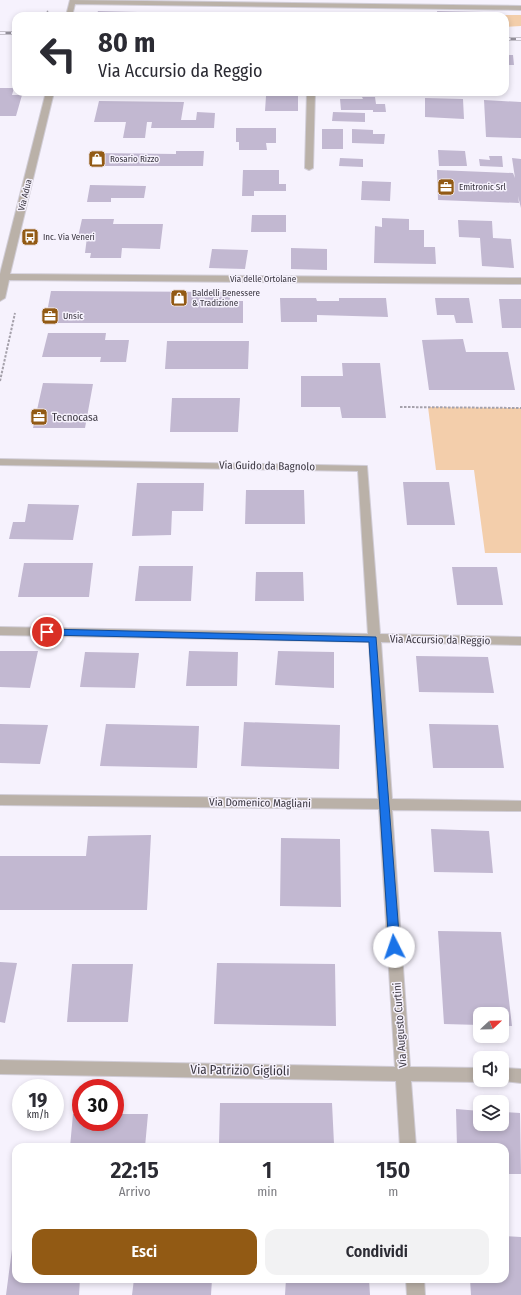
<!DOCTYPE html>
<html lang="it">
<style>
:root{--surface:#fff;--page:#f2f2f3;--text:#2b2b33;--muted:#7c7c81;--accent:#925a14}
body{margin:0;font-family:"Fira Sans Condensed",sans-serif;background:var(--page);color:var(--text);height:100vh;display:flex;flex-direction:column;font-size:15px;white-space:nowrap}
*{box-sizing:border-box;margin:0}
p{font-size:13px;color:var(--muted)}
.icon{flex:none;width:22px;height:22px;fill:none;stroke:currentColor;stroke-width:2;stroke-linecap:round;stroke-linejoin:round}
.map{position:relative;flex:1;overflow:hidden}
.details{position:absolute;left:12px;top:1143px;width:497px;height:140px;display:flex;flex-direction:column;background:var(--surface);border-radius:12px;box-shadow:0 2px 6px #0003}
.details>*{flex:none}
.top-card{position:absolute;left:12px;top:12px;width:497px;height:84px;border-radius:12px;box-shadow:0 2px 6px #0003;background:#fff;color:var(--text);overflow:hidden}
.needle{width:26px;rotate:68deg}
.controls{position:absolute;left:473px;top:1007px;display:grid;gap:8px}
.controls a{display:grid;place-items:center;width:36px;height:36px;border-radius:8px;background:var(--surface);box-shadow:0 2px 6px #0003;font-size:20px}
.speed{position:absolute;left:12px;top:1079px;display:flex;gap:8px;font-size:20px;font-weight:700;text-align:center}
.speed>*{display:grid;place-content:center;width:52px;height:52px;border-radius:50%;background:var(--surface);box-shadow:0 2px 6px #0003;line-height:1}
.speed small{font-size:10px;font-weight:400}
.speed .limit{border:6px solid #d22;background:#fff;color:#111}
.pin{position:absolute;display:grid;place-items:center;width:34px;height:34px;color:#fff;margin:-17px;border:2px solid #fff;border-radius:50%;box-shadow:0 1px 4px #0007}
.me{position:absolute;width:44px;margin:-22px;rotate:356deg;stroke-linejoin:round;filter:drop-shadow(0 0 3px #0008)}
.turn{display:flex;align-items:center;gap:14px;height:84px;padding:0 20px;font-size:18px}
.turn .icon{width:52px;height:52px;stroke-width:2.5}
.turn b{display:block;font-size:28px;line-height:34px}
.eta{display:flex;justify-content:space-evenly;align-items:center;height:68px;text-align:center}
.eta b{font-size:24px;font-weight:600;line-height:28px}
.cta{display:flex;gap:8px;margin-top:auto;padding:8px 20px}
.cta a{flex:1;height:46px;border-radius:12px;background:var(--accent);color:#fff;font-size:16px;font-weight:600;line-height:46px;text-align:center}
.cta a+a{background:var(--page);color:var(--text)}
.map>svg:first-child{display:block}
</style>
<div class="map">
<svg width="521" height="1295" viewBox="0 0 521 1295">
<rect width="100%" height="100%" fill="#f6f2fd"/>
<path fill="#f3ceab" d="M493,15H521V26L505,27V16Z
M428,407L521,408V553H485L474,470H436Z"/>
<path fill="#c2b8d1" d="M98,11L138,12V16H96Z
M437,11L484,12L485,16H438Z
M505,55H513L514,65H506L508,76H505Z
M0,88H14L12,95H22L16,116H0Z
M266,96H298V111H265Z
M362,97H375L376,104H385L386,112H373V110H341L340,99H363Z
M425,98L463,99L464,119L425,117Z
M484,100L521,102V138L486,137Z
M99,101L184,102L181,120H196L197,112L215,113L214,128H151L152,122H147L145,138H123L126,122H94Z
M333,112L365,113V122L332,121Z
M236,128H276V143H266L267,150H239V142H236Z
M322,129H343V149H322Z
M352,129L373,130V134H385L384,144L352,143Z
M438,150L465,151L467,166H439Z
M176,151H204L203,166H92L94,153L176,154Z
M489,156H502L503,167L480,166L479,159L490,160Z
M340,158L363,159V167L339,166Z
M512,158L521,159V208L518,196L519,203L438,200L437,170L513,173L515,178Z
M243,170H279V184H286V191H254V196H242Z
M362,181L391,182L390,201L361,200Z
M90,185L146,186L144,198H111V202H87Z
M252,215H286V232H251Z
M382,218L409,219V230H424V247H435L436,264L374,263L375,226L382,227Z
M82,219H114L113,224H163L160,249L122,248L121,258H90L91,253H85L87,237H78Z
M458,220L492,221L493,238L511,239L514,268L482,266L480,238L459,237Z
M291,248L327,249V270L291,269Z
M212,249L248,250L245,269L209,268Z
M51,291L230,292V301H243V323H45Z
M280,298H316L317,301H339V298H386L388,317L317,315V322H281Z
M435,298H469L473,323H456L454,315H437Z
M499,299H521V328H502Z
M48,333H106L105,340H129L126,362H100L101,357H42Z
M463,339L466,352H508L515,390H429L422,340Z
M167,341H249L248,369H165Z
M342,363H380L386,418H342L340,407H301V376H343Z
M43,383L93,384L85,428H33Z
M172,398H240L238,432H170Z
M403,482H449L455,525H407Z
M137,483H204L203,511H172L171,535L132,536Z
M246,490H304L305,524H245Z
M28,504L79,505L73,540L9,539L13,522H25Z
M24,563H93L89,597H18Z
M139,566H193L191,601H135Z
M452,567H497L503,605H457Z
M256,572H303L304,601H255Z
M0,651H38L30,688L0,687Z
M189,651L238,652L237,686H186Z
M278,651L334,652V688L275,685Z
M85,652L139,653L135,688L80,687Z
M416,656L488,657L494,693L419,692Z
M244,722L340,725L339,769L241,766Z
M0,724L48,725L40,764L0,763Z
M106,724L199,726L197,768L100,766Z
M429,724L498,725L504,768H433Z
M431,829L489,831L493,873L434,872Z
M151,835L147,910H0V856H86L88,836Z
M281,838L340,839L341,907L280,906Z
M438,931L501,932L512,1026H502V1014H480V1025L444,1024Z
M0,962L17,963L5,1023L0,1022Z
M217,963L335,964L336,1026L214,1024Z
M72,964H133L128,1022H67Z
M220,1103H332L334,1144H314V1147H206V1143L219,1144Z
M456,1109L480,1111V1124H502V1112L520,1113L521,1174H505V1147H457Z
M73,1114H81V1122H115V1114H148L145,1147H70Z
M14,1234H16V1279H80L79,1295H6Z
M505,1236L521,1237V1295H471L470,1279H505Z
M134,1279H212L211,1295H132Z
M286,1279H369L370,1295H285Z"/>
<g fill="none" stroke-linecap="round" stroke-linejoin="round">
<defs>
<path id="minor" d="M70,0L521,6V10L75,4L72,16H66Z
M46,92H54L10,274L521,278V284L9,280L5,298L0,301V274Z
M307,92H315L313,168L309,170L305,168Z
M0,459L367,466L380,634L521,637V645L381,642L392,799L521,801V811L392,810L410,1067L480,1068V1080H485L480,1082L411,1081L416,1147H400L396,1081L0,1074V1060L395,1067L379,809L0,805V795L378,799L369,642L0,635V627L368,634L358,471L0,465Z
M502,1068L521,1069V1083L497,1080H502Z
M406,1279H424L425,1295H407Z"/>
</defs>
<use href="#minor" stroke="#d1cdd7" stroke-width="2"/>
<path stroke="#a5a1ab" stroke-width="1.5" stroke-dasharray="2 1.5" stroke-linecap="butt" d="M46,16L48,10"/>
<path stroke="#a5a1ab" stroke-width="2" stroke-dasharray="2.5 1.5" stroke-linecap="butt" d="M0,381L15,313
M400,407L521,408"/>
<use href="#minor" fill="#bab1a8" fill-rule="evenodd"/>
<defs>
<path id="rail" d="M0,33H16
M505,39H521"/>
</defs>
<use href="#rail" stroke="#95919c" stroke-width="3"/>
<use href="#rail" stroke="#f6f2fd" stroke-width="2" stroke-dasharray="5.5" stroke-linecap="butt"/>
</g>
<path fill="#1a73e8" stroke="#114b97" d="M47,629L376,637L400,947L398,950H391L389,947L369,642L47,635L42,632Z"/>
<defs>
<symbol id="shop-square" viewBox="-11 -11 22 22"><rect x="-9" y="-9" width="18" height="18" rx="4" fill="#925a14" stroke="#f6f2fd"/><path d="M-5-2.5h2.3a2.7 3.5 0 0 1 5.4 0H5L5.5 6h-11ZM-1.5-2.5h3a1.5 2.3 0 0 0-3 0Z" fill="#fff"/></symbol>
<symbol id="office-square" viewBox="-11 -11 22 22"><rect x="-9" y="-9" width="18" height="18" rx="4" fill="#925a14" stroke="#f6f2fd"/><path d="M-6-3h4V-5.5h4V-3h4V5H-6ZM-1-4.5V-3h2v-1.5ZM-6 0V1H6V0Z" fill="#fff"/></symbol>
<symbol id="bus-square" viewBox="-11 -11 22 22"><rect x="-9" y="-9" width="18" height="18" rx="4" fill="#925a14" stroke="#f6f2fd"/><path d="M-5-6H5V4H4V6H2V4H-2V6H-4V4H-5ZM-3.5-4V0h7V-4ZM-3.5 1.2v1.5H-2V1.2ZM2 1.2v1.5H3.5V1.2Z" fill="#fff"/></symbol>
</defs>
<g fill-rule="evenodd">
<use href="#shop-square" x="87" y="149" width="20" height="20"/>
<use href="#office-square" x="436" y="177" width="20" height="20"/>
<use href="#bus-square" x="20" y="227" width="20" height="20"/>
<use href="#shop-square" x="169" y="288" width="20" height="20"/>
<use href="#office-square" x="40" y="306" width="20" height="20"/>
<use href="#office-square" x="29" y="407" width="20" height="20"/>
</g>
<g text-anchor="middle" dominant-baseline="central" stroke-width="3" stroke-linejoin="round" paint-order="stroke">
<g font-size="9" fill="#3b3741" stroke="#f6f2fd" text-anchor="start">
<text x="110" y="159">Rosario Rizzo</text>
<text x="459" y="187">Emitronic Srl</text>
<text x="43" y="237">Inc. Via Veneri</text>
<text x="192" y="293">Baldelli Benessere<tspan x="192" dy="10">&amp; Tradizione</tspan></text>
<text x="63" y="316">Unsic</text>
</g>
<g font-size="9" fill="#3b3741" stroke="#f6f2fd">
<text transform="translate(25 195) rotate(-76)">Via Adua</text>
<text x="263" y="279">Via delle Ortolane</text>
</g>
<g font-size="11" fill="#3b3741" stroke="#f6f2fd" text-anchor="start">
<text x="52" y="417">Tecnocasa</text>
</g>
<g font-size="11" fill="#3b3741" stroke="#f6f2fd">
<text transform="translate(267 466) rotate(1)">Via Guido da Bagnolo</text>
<text transform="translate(440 640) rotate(1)">Via Accursio da Reggio</text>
<text transform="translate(260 803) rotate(1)">Via Domenico Magliani</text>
<text transform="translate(400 1025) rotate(-94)">Via Augusto Curtini</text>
</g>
<g font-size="13" fill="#3b3741" stroke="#f6f2fd">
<text transform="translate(240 1070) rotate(1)">Via Patrizio Giglioli</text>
</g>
</g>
</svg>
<div class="controls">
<a><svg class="needle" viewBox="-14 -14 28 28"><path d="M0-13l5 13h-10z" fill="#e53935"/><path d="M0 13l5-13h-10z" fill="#7c7c81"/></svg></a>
<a><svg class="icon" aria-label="sound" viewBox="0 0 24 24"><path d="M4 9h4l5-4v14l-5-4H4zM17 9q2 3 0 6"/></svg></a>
<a><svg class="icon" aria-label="layers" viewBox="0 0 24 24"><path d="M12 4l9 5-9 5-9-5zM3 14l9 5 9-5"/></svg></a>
</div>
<div class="speed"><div>19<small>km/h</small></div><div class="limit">30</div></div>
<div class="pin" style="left:47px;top:632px;background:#d93025"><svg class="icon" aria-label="arrive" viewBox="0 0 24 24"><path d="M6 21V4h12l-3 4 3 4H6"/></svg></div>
<svg class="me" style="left:394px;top:947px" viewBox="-20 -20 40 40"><circle r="19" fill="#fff"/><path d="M0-13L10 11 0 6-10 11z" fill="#1a73e8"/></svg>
<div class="top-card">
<div class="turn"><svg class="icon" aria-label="left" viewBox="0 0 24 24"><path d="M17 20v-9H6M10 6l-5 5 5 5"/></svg><div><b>80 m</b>Via Accursio da Reggio</div></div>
</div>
<section class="details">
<div class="eta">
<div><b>22:15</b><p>Arrivo</p></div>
<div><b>1</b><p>min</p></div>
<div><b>150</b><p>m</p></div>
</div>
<div class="cta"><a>Esci</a><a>Condividi</a></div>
</section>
</div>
